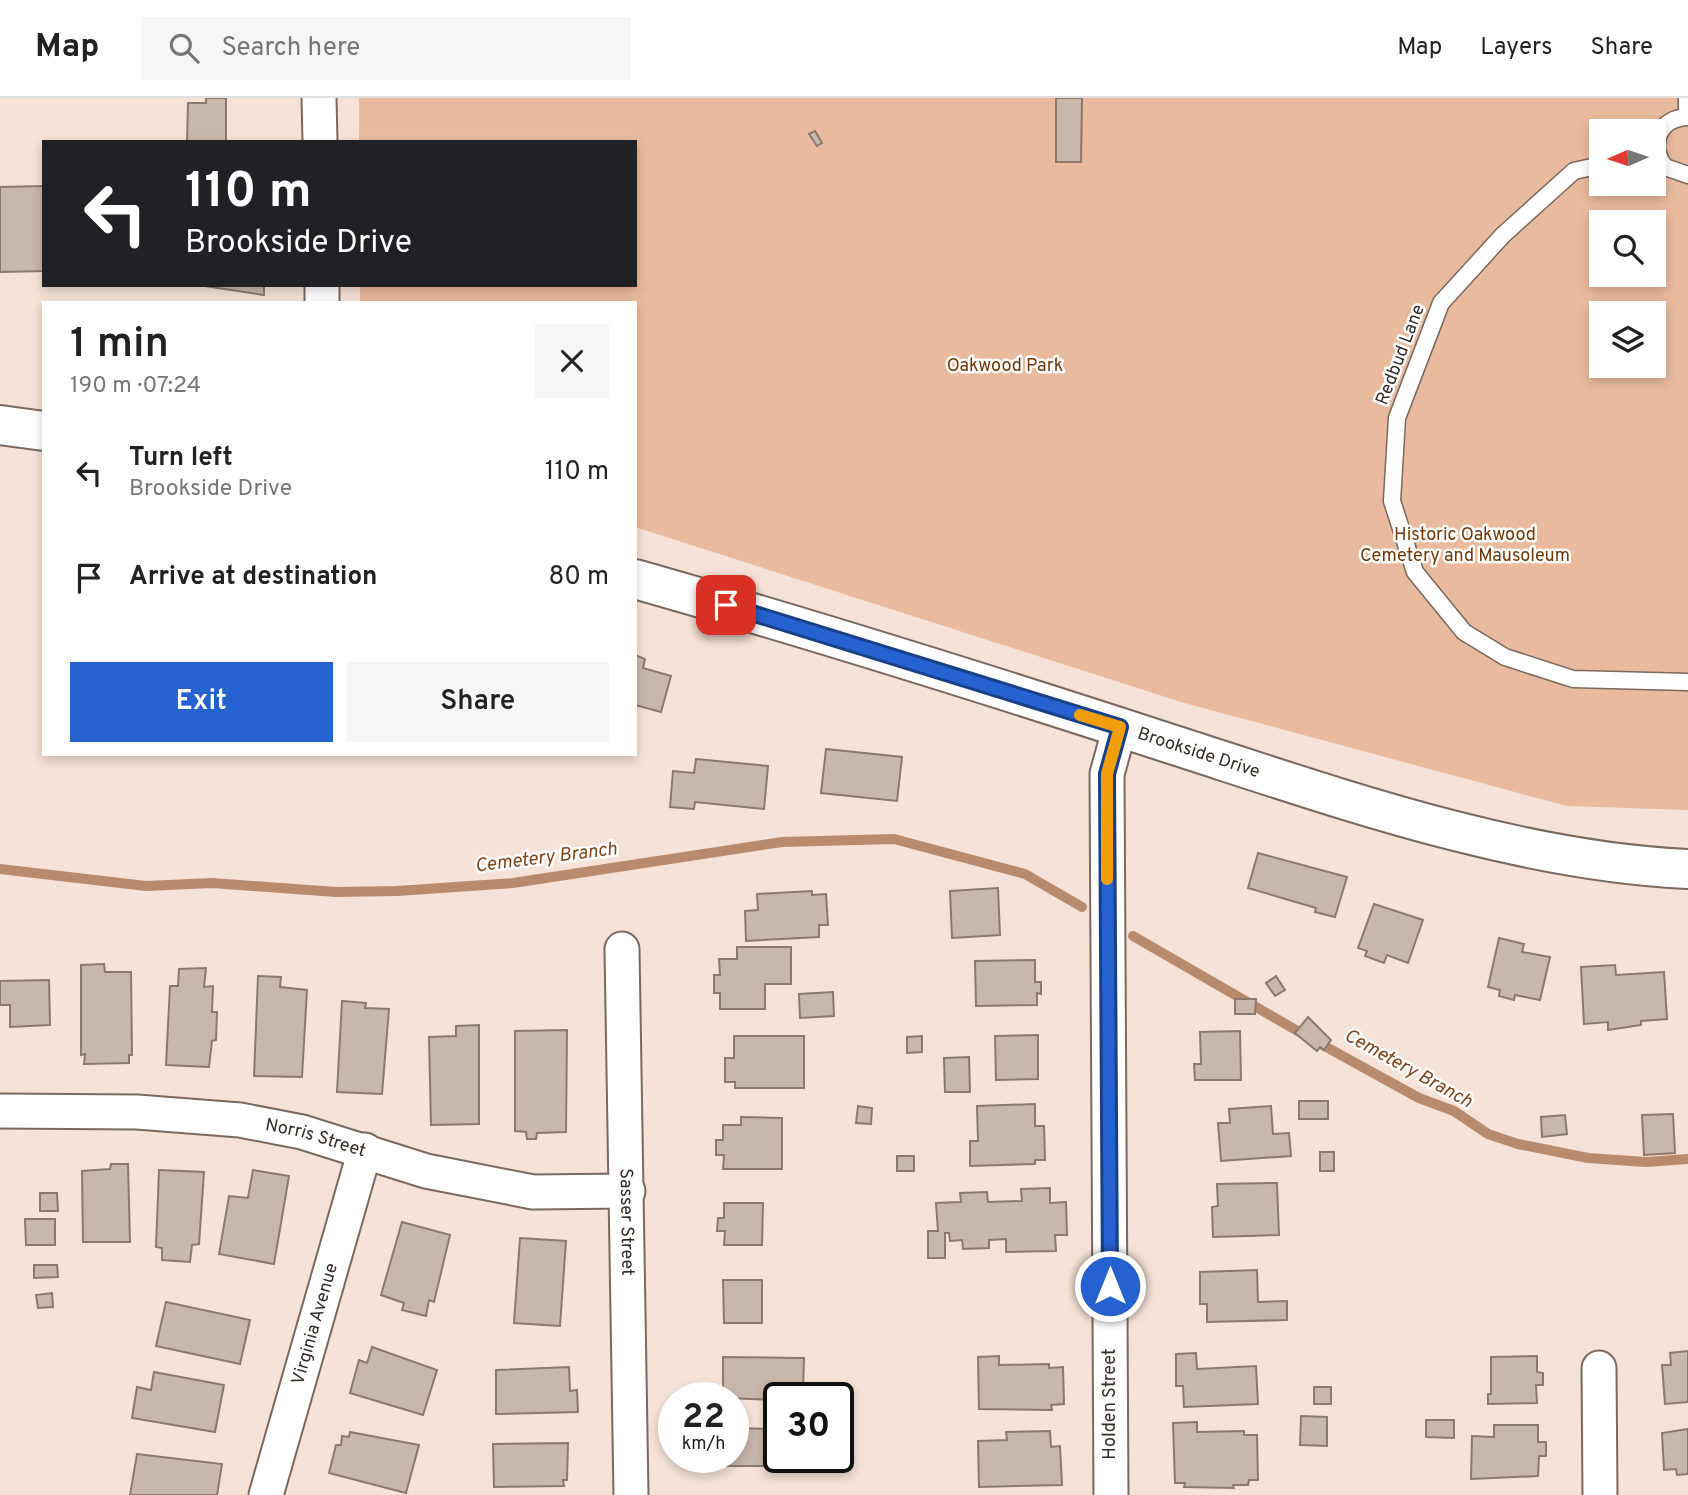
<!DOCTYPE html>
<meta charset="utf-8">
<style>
:root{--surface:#fff;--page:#f6f6f6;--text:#222;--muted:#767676;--line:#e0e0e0;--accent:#2562cf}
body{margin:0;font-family:Overpass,sans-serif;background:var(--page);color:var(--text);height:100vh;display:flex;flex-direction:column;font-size:26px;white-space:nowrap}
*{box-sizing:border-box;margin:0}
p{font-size:23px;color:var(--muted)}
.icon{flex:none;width:38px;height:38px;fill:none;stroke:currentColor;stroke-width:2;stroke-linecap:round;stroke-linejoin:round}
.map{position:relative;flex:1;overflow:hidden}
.side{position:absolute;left:42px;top:203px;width:595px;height:455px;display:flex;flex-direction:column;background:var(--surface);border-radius:0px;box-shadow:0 4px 10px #0003}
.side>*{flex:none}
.banner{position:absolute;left:42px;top:42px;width:595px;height:147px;border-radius:0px;box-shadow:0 4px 10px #0003;background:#202124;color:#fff;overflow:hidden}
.needle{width:46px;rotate:267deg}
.buttons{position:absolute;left:1589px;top:21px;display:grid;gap:14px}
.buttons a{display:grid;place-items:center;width:77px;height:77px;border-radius:0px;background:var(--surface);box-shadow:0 4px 10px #0003;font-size:35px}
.speed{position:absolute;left:658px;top:1284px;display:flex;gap:14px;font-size:35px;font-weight:700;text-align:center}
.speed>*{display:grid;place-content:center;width:91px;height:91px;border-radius:50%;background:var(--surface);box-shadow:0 4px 10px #0003;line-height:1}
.speed small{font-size:18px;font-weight:400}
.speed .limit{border:4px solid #111;border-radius:10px;background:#fff;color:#111}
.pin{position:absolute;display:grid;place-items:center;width:60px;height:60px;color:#fff;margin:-30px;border-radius:14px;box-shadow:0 4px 10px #0006}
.me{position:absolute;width:77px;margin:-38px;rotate:0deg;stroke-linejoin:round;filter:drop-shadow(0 0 5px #0008)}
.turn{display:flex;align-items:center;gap:24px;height:147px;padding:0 28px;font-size:32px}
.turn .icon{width:91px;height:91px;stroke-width:2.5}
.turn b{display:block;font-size:49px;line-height:60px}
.round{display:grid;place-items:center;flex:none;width:74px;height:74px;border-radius:0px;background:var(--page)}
.head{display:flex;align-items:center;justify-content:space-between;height:119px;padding:0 28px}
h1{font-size:42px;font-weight:600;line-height:52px}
.action{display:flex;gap:14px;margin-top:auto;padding:14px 28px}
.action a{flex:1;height:80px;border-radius:0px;background:var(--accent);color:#fff;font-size:28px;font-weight:600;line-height:80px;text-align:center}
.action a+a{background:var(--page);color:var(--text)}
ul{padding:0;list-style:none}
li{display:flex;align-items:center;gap:21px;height:105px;padding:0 28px}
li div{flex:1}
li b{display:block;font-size:26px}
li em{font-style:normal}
header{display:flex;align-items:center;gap:42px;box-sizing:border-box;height:98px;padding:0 35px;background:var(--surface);border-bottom:2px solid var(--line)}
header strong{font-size:33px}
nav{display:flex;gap:38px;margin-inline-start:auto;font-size:24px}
.search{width:490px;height:63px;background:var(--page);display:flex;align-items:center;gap:18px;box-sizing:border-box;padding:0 24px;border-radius:0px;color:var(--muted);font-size:26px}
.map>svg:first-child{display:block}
</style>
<header>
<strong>Map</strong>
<div class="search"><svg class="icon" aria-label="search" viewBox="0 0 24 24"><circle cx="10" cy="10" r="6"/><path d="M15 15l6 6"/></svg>Search here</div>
<nav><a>Map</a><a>Layers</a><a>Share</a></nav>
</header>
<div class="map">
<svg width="1688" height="1397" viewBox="0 0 1688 1397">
<rect width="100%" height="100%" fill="#f6e2d6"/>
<path fill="#e9ba9d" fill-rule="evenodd" d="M359,0H1688V712L1567,708L1181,604L635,429V205H360V187H635V44H359ZM1601,33H1654V86H1601ZM1601,124H1654V177H1601ZM1601,215H1654V268H1601Z"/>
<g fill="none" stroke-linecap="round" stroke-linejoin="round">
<path stroke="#b88b6f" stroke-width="10" d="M0,771L146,788L212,785L336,794L397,793L513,785L782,744L894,741L1025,776L1082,809
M1133,838L1308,939L1419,1000L1454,1013L1488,1036L1518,1046L1588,1060L1646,1064L1688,1061"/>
</g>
<path fill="#cab7ab" stroke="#8b796e" stroke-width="2" d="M206,0H226V44H187L188,5H206Z
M1056,0H1082L1081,64H1056Z
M815,33L822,45L817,48L809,36Z
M44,88V173L0,174V89Z
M198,187H264V197Z
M635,557L645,561L643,570L671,578L661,614L635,607Z
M826,651L902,659L897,703L821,695Z
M696,661L768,668L764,711L695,704L694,711L670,709L673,673L694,675Z
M1258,755L1347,779L1335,819L1315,814L1316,810L1248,790Z
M998,790L1000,837L952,840L950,793Z
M812,793V797L826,796L828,827H819V839L746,843L745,813L758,812L757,796Z
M1374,806L1423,822L1408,865L1387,857L1384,865L1365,858L1367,853L1358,850Z
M1499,840L1524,846L1522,854L1550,859L1540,902L1515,897L1514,902L1499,898L1500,892L1488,889Z
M737,849H791V886H765V911H720V895H714V877H720L719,861H737Z
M1035,862V884H1041V896L1037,895V907L976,908L975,863Z
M104,866L105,874H131L132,957H129V965L84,966L85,956L81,957V867Z
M1615,867L1616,877L1664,874L1667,921L1641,923V927L1608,932V924L1584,926L1581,869Z
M206,870L204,889L213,888L212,914H217L216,942L212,943L209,969L166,967L170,888H178L179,871Z
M258,878L281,879L280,889L307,892L302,979L254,978Z
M1276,878L1285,892L1275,898L1266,885Z
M49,882L50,927L10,929V907H0V883Z
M833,894L834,918L800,920L799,896Z
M1235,901H1256L1255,916H1235Z
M342,903L366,905L365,910L389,911L382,996L337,994Z
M1308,919L1331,942L1324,952L1320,949L1317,953L1295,935Z
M479,927V1026L431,1027L429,939L456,938V928Z
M567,932L566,1034L537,1035L536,1041H527L526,1034L515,1033V933Z
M1240,933L1241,982H1195L1194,966H1201L1200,934Z
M1038,937V981L996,982L995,938Z
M734,938H804V990H735V984H725V960H734Z
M922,938V954L907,955V939Z
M969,959L970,994H945L944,960Z
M1299,1003H1328V1021H1299Z
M1035,1006V1028H1044L1045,1062H1035V1066L970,1068V1043H978L977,1008Z
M858,1008L872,1010L871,1026L856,1025Z
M1271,1008L1273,1036L1289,1035L1291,1058L1221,1063L1218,1025H1230L1229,1011Z
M1673,1016L1675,1055L1644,1057L1642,1017Z
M1565,1017L1567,1036L1542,1039L1541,1019Z
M741,1019L782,1020V1071H723L724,1057H716V1042H723V1027H741Z
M1320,1054H1334V1073H1320Z
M897,1058H914V1073H897Z
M111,1066H128L130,1144H83L82,1073L110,1071Z
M159,1072L204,1074L199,1146L192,1147L190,1164L162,1162V1150L156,1149Z
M253,1072L289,1078L274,1166L219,1156L229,1098L248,1100Z
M1277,1085L1279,1137L1213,1139L1212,1109L1218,1108L1217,1086Z
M1050,1090V1105L1066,1104L1067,1137H1055L1056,1153L1006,1154V1141L989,1142V1150L963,1151L962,1142L950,1143L949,1135H945V1160H928V1133H938L936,1105L961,1104L960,1095L987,1094L988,1104L1022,1103L1021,1091Z
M40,1095H57L58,1113H40Z
M724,1105H763L762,1147H724L725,1133H717L718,1120H724Z
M25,1121H55V1147H26Z
M402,1124L450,1137L434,1204L429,1202L426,1218L402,1212L404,1205L381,1197Z
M520,1140L566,1143L560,1228L514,1225Z
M34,1167H57L58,1179L34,1180Z
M1257,1172L1258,1204L1287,1203V1222L1207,1224V1206H1200V1174Z
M723,1182H762V1225H724Z
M52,1195L53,1209L38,1210L36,1197Z
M166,1204L250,1222L240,1266L156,1248Z
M372,1249L437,1272L423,1317L350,1295L359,1262L367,1265Z
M1688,1253V1304L1665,1306L1662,1267H1671L1670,1255Z
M1196,1255L1197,1271L1256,1268L1258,1306L1184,1309L1183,1288H1176V1256Z
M999,1258V1267L1049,1266V1270L1063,1269L1064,1306L1051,1307L1052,1312L979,1311L978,1259Z
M1537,1258V1274L1543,1275V1287H1536L1537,1305L1488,1306V1296H1491V1259Z
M723,1259L804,1260L803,1292H796V1299L776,1298V1302L723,1300Z
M569,1269L570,1293L577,1292L578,1314L496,1316V1272Z
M154,1274L224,1287L215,1334L132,1320L137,1289L151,1292Z
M1314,1289H1331V1306H1314Z
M1301,1318L1327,1319V1348L1300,1347Z
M1426,1322H1454V1340L1426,1339Z
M1197,1324V1334L1244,1333V1337H1257L1258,1382H1249L1248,1387H1233L1234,1390L1184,1389L1185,1385H1175L1173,1325Z
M1494,1327H1538V1344H1546V1358H1539L1538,1378L1471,1381L1472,1338L1494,1339Z
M733,1330L779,1331V1360H799V1368H722L718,1360H733Z
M1688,1331V1376L1677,1377L1676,1371L1664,1372L1662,1335Z
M1050,1333L1051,1349L1060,1348L1062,1387L979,1389L978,1343L1007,1342L1006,1334Z
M350,1334L419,1347L406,1395L329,1375L336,1347H341L342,1338L349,1339Z
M568,1345L567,1382H563L564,1388L494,1389L493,1346Z
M137,1356L222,1366L217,1397H130Z"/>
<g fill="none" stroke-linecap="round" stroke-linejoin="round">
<defs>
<path id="service" d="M1687,19V0
M1688,19C1659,20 1648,46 1665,69L1688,77
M1601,67L1574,73L1503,137L1441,205L1397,320L1392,403L1415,474L1464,534L1505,559L1573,581L1688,584"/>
<g id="minor">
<path d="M319,0L320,44"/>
<path d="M322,187V205"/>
<path id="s1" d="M622,851L631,1397"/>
<path id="s2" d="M0,1013L137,1014L240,1022L302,1034L426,1073L533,1094L628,1093"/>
<path d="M1599,1270L1600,1397"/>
<path id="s3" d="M266,1397L365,1052"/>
<path d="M1111,1397L1107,676L1120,629"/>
</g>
<g id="tertiary">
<path d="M0,327L44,333"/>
<path id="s4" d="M635,481C815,532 993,588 1171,646C1336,699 1514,763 1688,771"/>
</g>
</defs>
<use href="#service" stroke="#7a695e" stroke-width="19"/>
<use href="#minor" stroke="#7a695e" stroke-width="37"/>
<use href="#tertiary" stroke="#7a695e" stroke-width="42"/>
<use href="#service" stroke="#fff" stroke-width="16"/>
<use href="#minor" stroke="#fff" stroke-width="33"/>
<use href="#tertiary" stroke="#fff" stroke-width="38"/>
</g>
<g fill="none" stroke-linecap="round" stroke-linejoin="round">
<defs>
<path id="route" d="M726,507L1120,629L1107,676L1110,1188"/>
</defs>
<use href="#route" stroke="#184087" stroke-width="18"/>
<use href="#route" stroke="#2562cf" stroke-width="12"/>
<path stroke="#f59e0b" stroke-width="12" d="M1080,617L1120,629L1107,676V781"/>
</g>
<g text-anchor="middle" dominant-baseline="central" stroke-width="5" stroke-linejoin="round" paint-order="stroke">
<g font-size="18" fill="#332c27" stroke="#fff">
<text transform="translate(1401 257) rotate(-69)">Redbud Lane</text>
<text stroke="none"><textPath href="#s4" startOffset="590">Brookside Drive</textPath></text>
<text stroke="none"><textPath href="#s2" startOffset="318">Norris Street</textPath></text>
<text stroke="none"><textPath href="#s1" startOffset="273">Sasser Street</textPath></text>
<text stroke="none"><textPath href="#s3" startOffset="178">Virginia Avenue</textPath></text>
<text transform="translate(1110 1306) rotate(-90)">Holden Street</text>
</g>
<g font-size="18" fill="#713708" stroke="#fff">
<text x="1005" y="268">Oakwood Park</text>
<text x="1465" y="437">Historic Oakwood<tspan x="1465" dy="21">Cemetery and Mausoleum</tspan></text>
</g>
<g font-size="19" font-style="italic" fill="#7e4318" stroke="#fff">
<text transform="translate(546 760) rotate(-7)">Cemetery Branch</text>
<text transform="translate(1408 971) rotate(29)">Cemetery Branch</text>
</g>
</g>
</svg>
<div class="buttons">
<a><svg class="needle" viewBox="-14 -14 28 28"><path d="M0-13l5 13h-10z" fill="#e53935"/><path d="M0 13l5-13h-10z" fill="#767676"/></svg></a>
<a><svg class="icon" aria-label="search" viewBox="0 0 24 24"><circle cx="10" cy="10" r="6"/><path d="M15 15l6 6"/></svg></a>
<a><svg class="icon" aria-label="layers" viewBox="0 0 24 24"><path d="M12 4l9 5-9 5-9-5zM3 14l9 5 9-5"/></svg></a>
</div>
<div class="speed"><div>22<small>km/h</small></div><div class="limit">30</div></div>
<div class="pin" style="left:726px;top:507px;background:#d93025"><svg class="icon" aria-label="arrive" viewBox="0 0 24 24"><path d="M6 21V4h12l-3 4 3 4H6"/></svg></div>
<svg class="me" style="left:1110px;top:1188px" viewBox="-20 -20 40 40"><circle r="17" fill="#2562cf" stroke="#fff" stroke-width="3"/><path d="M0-11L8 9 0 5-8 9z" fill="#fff"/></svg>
<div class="banner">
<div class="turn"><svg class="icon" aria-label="left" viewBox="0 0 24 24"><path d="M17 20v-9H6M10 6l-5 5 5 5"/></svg><div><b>110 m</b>Brookside Drive</div></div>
</div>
<section class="side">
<div class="head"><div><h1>1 min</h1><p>190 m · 07:24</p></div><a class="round"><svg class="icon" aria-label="close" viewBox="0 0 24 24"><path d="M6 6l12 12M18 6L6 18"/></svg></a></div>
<ul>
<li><svg class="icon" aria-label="left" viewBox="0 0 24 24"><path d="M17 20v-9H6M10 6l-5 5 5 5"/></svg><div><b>Turn left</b><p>Brookside Drive</p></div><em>110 m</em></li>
<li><svg class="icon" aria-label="arrive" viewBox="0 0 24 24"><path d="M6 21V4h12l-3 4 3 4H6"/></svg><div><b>Arrive at destination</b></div><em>80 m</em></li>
</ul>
<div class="action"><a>Exit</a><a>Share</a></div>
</section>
</div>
